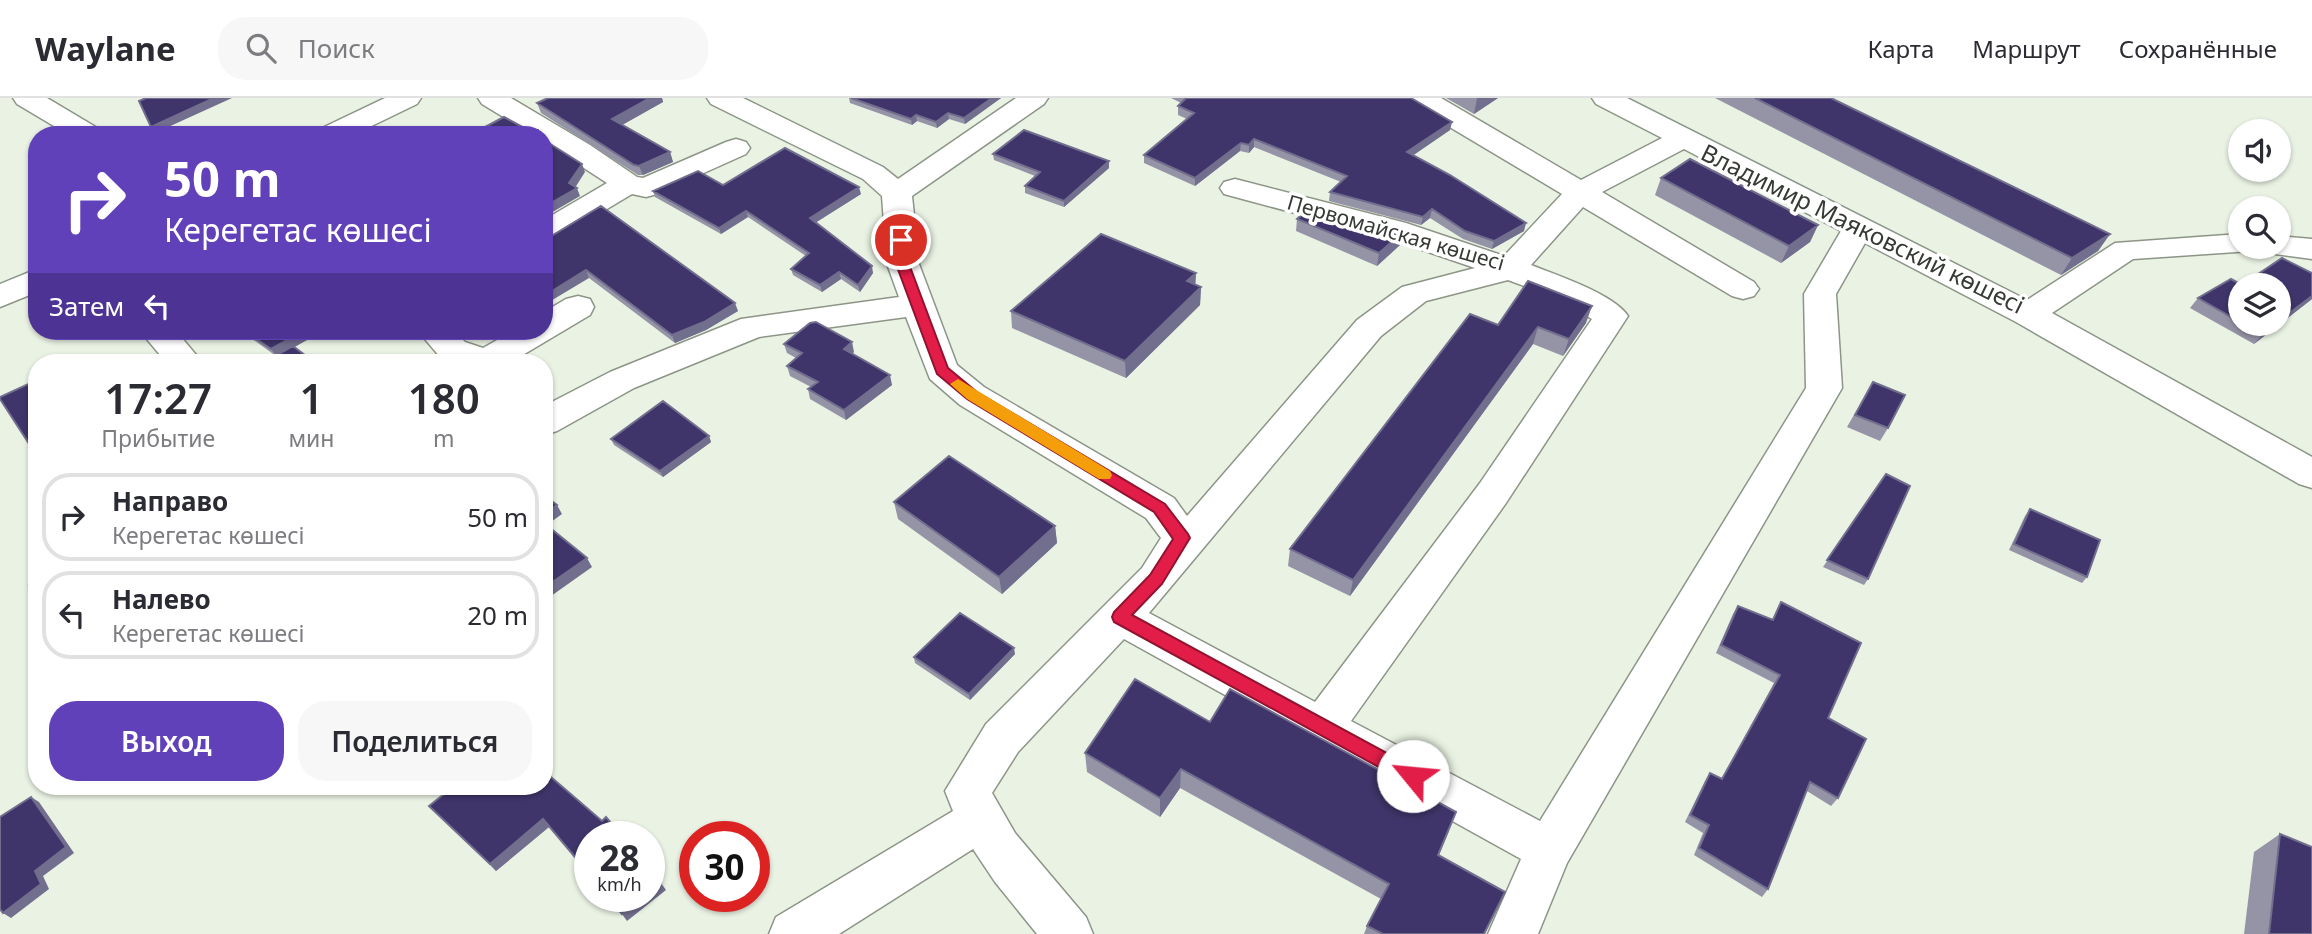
<!DOCTYPE html>
<html lang="ru">
<meta charset="utf-8">
<style>
:root{--surface:#fff;--page:#f7f7f7;--text:#2b2b33;--muted:#7c7c81;--line:#e1e1e2;--accent:#6141b9}
body{margin:0;font-family:"Noto Sans",sans-serif;background:var(--page);color:var(--text);height:100vh;display:flex;flex-direction:column;font-size:26px;white-space:nowrap}
*{box-sizing:border-box;margin:0}
p{font-size:23px;color:var(--muted)}
.icon{flex:none;width:38px;height:38px;fill:none;stroke:currentColor;stroke-width:2;stroke-linecap:round;stroke-linejoin:round}
.map{position:relative;flex:1;overflow:hidden}
.side{position:absolute;left:28px;top:256px;width:525px;height:441px;display:flex;flex-direction:column;background:var(--surface);border-radius:28px;box-shadow:0 2px 5px #0004}
.side>*{flex:none}
.guide{position:absolute;left:28px;top:28px;width:525px;height:214px;border-radius:28px;box-shadow:0 2px 5px #0004;background:#6141b9;color:#fff;overflow:hidden}
.buttons{position:absolute;left:2228px;top:21px;display:grid;gap:14px}
.buttons a{display:grid;place-items:center;width:63px;height:63px;border-radius:50%;background:var(--surface);box-shadow:0 2px 5px #0004;font-size:35px}
.speed{position:absolute;left:574px;top:723px;display:flex;gap:14px;font-size:35px;font-weight:700;text-align:center}
.speed>*{display:grid;place-content:center;width:91px;height:91px;border-radius:50%;background:var(--surface);box-shadow:0 2px 5px #0004;line-height:1}
.speed small{font-size:18px;font-weight:400}
.speed .limit{border:10px solid #d22;background:#fff;color:#111}
.pin{position:absolute;display:grid;place-items:center;width:60px;height:60px;color:#fff;margin:-30px;border:4px solid #fff;border-radius:50%;box-shadow:0 2px 7px #0007}
.me{position:absolute;width:77px;margin:-38px;rotate:298deg;stroke-linejoin:round;filter:drop-shadow(0 0 5px #0008)}
.turn{display:flex;align-items:center;gap:24px;height:147px;padding:0 21px;font-size:32px}
.turn .icon{width:91px;height:91px;stroke-width:2.5}
.turn b{display:block;font-size:49px;line-height:60px}
.then{display:flex;align-items:center;height:66px;padding:0 21px;background:#0003;gap:14px;font-size:26px}
.eta{display:flex;justify-content:space-evenly;align-items:center;height:119px;text-align:center}
.eta b{font-size:42px;font-weight:600;line-height:49px}
.action{display:flex;gap:14px;margin-top:auto;padding:14px 21px}
.action a{flex:1;height:80px;border-radius:28px;background:var(--accent);color:#fff;font-size:28px;font-weight:600;line-height:80px;text-align:center}
.action a+a{background:var(--page);color:var(--text)}
ul{padding:0;list-style:none}
li{display:flex;align-items:center;gap:21px;height:88px;margin:0 14px 10px;padding:0 7px;border:4px solid var(--line);border-radius:28px}
li div{flex:1}
li b{display:block;font-size:26px}
li em{font-style:normal}
header{display:flex;align-items:center;gap:42px;box-sizing:border-box;height:98px;padding:0 35px;background:var(--surface);border-bottom:2px solid var(--line)}
header strong{font-size:33px}
nav{display:flex;gap:38px;margin-inline-start:auto;font-size:24px}
.search{width:490px;height:63px;background:var(--page);display:flex;align-items:center;gap:18px;box-sizing:border-box;padding:0 24px;border-radius:28px;color:var(--muted);font-size:26px}
.map>svg:first-child{display:block}
</style>
<header>
<strong>Waylane</strong>
<div class="search"><svg class="icon" aria-label="search" viewBox="0 0 24 24"><circle cx="10" cy="10" r="6"/><path d="M15 15l6 6"/></svg>Поиск</div>
<nav><a>Карта</a><a>Маршрут</a><a>Сохранённые</a></nav>
</header>
<div class="map">
<svg width="2312" height="836" viewBox="0 0 2312 836">
<rect width="100%" height="100%" fill="#e9f2e3"/>
<g fill="none" stroke-linecap="round" stroke-linejoin="round">
<defs>
<path id="minor" d="M13,0H47L99,31L103,37H69L17,6Z
M385,0H421L417,6L353,37H316L320,31Z
M478,0H511L590,47L637,79L643,80L726,44L736,41L746,44L750,50L746,56L657,96L646,99L632,96L555,142L544,144V122L607,85L544,44V37H533L482,6Z
M707,0H743L883,69L898,81L1016,0H1048L1044,6L912,98L919,166L957,267L984,289L1174,400L1187,418L1357,222L1402,189L1475,170L1384,139L1224,96L1220,90L1224,84L1235,81L1406,125L1504,158L1562,96L1411,6L1407,0H1441L1581,82L1662,40L1596,6L1592,0H1627L2027,202L2115,145L2240,136V149H2254L2251,153L2133,161L2052,215L2312,359V390L2299,386L2016,224L1865,145L1836,196L1842,290L1567,765L1538,836H1488L1521,761L1124,541L1018,654L992,695L1015,735L1086,819L1093,836H1037L995,784L973,751L839,836H769L776,819L953,713L945,693L986,626L1142,470L1161,440L1146,420L960,307L930,281L906,219L759,239L634,290L557,333L544,337V308L610,274L741,221L899,199L887,166L882,98L863,81L711,6ZM1684,51L1841,133L1804,196L1806,290L1540,723L1351,623L1506,405L1628,218C1614,196 1556,177 1531,167L1583,109L1732,198L1743,201L1754,198L1759,191L1754,184L1602,94ZM1508,182L1554,199L1592,221L1480,385L1315,604L1149,515L1381,238L1426,203Z
M2278,138L2312,141V161L2267,155L2263,149H2278Z
M37,171V194L0,209V186Z
M578,198L590,201L594,209L590,217L511,264H454L441,260L418,233H454L465,244L483,250L513,233H544V214L566,201Z
M140,233H176L202,264H166Z"/>
</defs>
<use href="#minor" stroke="#8c9587" stroke-width="3"/>
<use href="#minor" fill="#fff" fill-rule="evenodd"/>
</g>
<path fill="#9494a6" d="M548,0H662L663,4L622,27L670,54L673,64L643,77H638L541,15L537,5Z
M849,0H1001L965,26L949,21L937,30L917,23L912,27L850,5Z
M1171,0H1411L1450,32L1413,57L1524,133L1492,151L1463,141L1430,120L1421,127L1329,103L1330,94L1341,84L1254,49L1249,55L1240,53L1195,88L1144,65V57L1187,21L1178,17V8L1181,5Z
M1446,0H1498L1474,16Z
M1715,0H1831L2110,136L2098,153L2061,177Z
M993,56L1109,63V70L1064,109L1025,95V88L1035,78L994,62Z
M1661,80L1818,127L1810,144L1781,165L1655,97Z
M723,87L861,96L816,124L873,175L860,194L841,181L822,194L793,177L791,171L806,158L748,119L721,136L655,99L653,93Z
M1297,121L1402,135L1400,147L1377,168L1296,133Z
M544,138L738,213L706,232L675,245L589,180Z
M1196,175L1195,187L1201,189L1200,207L1126,280L1012,230L1011,213Z
M2312,175V201L2254,246L2190,210L2198,200L2240,187V226H2278Z
M1586,225L1563,258L1533,246L1350,498L1288,468L1290,451L1498,227Z
M241,233H323L276,258Z
M784,246L854,254L852,256L892,287L846,322L810,301L808,291L811,289L790,278L787,268L796,260L787,255Z
M1873,284L1888,330L1880,343L1847,329Z
M709,338L711,344L663,379L614,347L611,341Z
M1886,376L1868,481L1864,487L1823,469Z
M894,404L1055,428L1057,445L1002,496L898,421Z
M2030,411L2087,479L2082,485L2009,452L2025,418Z
M1781,504L1828,620L1838,700L1831,708L1807,693L1768,791L1762,799L1694,757L1703,735L1685,724L1705,683L1710,675L1722,681L1774,585L1716,555L1733,516L1738,508L1772,522Z
M1015,556L970,602L915,565L914,559Z
M1210,624L1449,733L1439,757L1484,836H1364L1367,828L1381,801L1180,690L1160,719L1087,674L1085,655Z
M429,708L602,723L549,729L496,773Z
M2280,736L2312,836H2244L2254,754Z"/>
<path fill="#726e8e" d="M214,0H232L155,35L151,29Z
M650,0H662L663,4L615,31L612,21Z
M992,0H1001L965,26L964,20Z
M1477,0H1498L1474,16Z
M948,15L949,21L937,30L936,24Z
M916,17L917,23L912,27L911,21Z
M1452,24L1450,32L1405,63L1407,54Z
M1254,41V49L1249,55V47Z
M1241,45L1240,53L1195,88V80Z
M670,54L673,64L643,77L639,68Z
M1109,63V70L1064,109V103Z
M582,66L585,74L573,93L569,85Z
M859,89L861,96L812,127L810,120Z
M577,90L580,98L544,119V109Z
M1432,111L1430,120L1421,127L1423,119Z
M746,113L748,119L721,136L719,130Z
M1526,125L1524,133L1492,151L1494,143Z
M1818,127L1810,144L1781,165L1789,148Z
M1402,135L1400,147L1377,168L1379,155Z
M2110,136L2098,153L2061,177L2072,160Z
M872,168L873,175L860,194L858,187Z
M586,172L589,180L544,207V198Z
M839,174L841,181L822,194L820,187Z
M1196,175L1195,192L1187,183Z
M1201,189L1200,207L1126,280L1125,263Z
M2312,198V201L2254,246L2262,237L2276,226H2278V224Z
M735,205L738,213L706,232L675,245L672,237Z
M1592,208L1586,225L1563,258L1569,241Z
M1538,229L1533,246L1350,498L1353,482Z
M304,233H323L277,259L271,251Z
M496,233H504L498,237Z
M852,244L854,254L846,261L844,251Z
M890,277L892,287L846,322L844,312Z
M709,338L711,344L663,379L660,373Z
M557,407L562,416L544,429V416Z
M1055,428L1057,445L1002,496L999,479Z
M587,460L592,469L544,503V490Z
M1014,550L1015,556L970,602L969,596Z
M1181,671L1180,690L1160,719V700Z
M31,699L39,704L74,755L43,778L49,791L11,820L3,815L35,773Z
M543,721L549,729L496,773L490,766Z
M661,785L666,792L627,823L622,816L645,798H649V795Z"/>
<path fill="#3f356a" stroke="#726e8e" stroke-width="2" d="M146,0H214L151,29L139,3Z
M548,0H650L612,21L670,54L639,68L634,67L537,5Z
M851,0H992L964,20L948,15L936,24L916,17L911,21Z
M1186,0H1411L1452,24L1407,54L1450,77L1526,125L1494,143L1465,133L1432,111L1423,119L1330,94L1347,78L1254,41L1249,47L1241,45L1195,80L1144,57L1194,15L1178,8Z
M1755,0H1831L2110,136L2072,160Z
M504,19L528,32H538L539,37H470Z
M1024,32L1109,63L1064,103L1025,88L1040,74L993,56Z
M544,42L582,66L569,85L577,90L544,109Z
M785,50L859,89L810,120L872,168L858,187L839,174L820,187L791,171L809,155L746,113L719,130L653,93L698,73L723,87Z
M1690,61L1818,127L1789,148L1661,80Z
M601,108L735,205L704,224L672,237L586,172L544,198V138L553,137Z
M1310,109L1402,135L1379,155L1297,121Z
M1101,136L1196,175L1187,183L1201,189L1125,263L1011,213Z
M2282,160L2312,175V198L2278,224V187H2242Z
M2231,181L2242,187H2240V224L2198,200Z
M1528,183L1592,208L1569,241L1538,229L1353,482L1290,451L1470,216L1498,227Z
M816,224L852,244L844,251L890,277L844,312L808,291L818,284L787,268L802,255L784,246L810,225Z
M2243,226H2276L2262,237Z
M245,233H304L271,251Z
M293,248L314,264H265Z
M37,282V358L0,301V299Z
M1873,284L1905,297L1888,330L1855,317Z
M663,303L709,338L660,373L611,341Z
M949,358L1055,428L999,479L894,404Z
M1886,376L1910,388L1868,481L1827,462Z
M544,397L557,407L544,416Z
M2030,411L2100,442L2087,479L2014,446Z
M544,425L587,460L544,490Z
M37,482V496L29,487Z
M1781,504L1861,545L1828,620L1866,641L1838,700L1810,684L1768,791L1699,750L1709,727L1690,717L1710,675L1722,681L1780,577L1721,547L1738,508L1773,522Z
M960,515L1014,550L969,596L914,559Z
M1135,581L1210,624L1230,591L1456,714L1438,757L1505,794L1484,836H1383L1367,828L1389,786L1181,671L1160,700L1085,655Z
M544,673L602,723L606,719L622,738H590V777L543,721L490,766L429,708L454,688H544Z
M31,699L66,749L35,773L41,786L3,815L0,811V719Z
M2280,736L2312,749V836H2269Z
M649,771L661,785L649,795Z
M607,798H645L622,816Z"/>
<path fill="#e11d48" stroke="#92132f" stroke-width="2" d="M901,138L907,142L909,166L948,270L977,294L1165,406L1188,436L1190,440L1162,486L1132,517L1420,673L1422,678L1420,684L1413,687L1406,684L1114,524L1112,519L1114,514L1150,477L1173,441L1154,414L967,301L937,276L896,166L894,142Z"/>
<path fill="#f59e0b" d="M958,281L1110,373L1112,377L1110,381H1099L967,301L950,286Z"/>
<g text-anchor="middle" dominant-baseline="central" stroke-width="7" stroke-linejoin="round" paint-order="stroke">
<g font-size="21" fill="#363a34" stroke="#fff">
<text transform="translate(1396 134) rotate(16)">Первомайская көшесі</text>
</g>
<g font-size="24" fill="#363a34" stroke="#fff">
<text transform="translate(1863 130) rotate(26)">Владимир Маяковский көшесі</text>
</g>
</g>
</svg>
<div class="buttons">
<a><svg class="icon" aria-label="sound" viewBox="0 0 24 24"><path d="M4 9h4l5-4v14l-5-4H4zM17 9q2 3 0 6"/></svg></a>
<a><svg class="icon" aria-label="search" viewBox="0 0 24 24"><circle cx="10" cy="10" r="6"/><path d="M15 15l6 6"/></svg></a>
<a><svg class="icon" aria-label="layers" viewBox="0 0 24 24"><path d="M12 4l9 5-9 5-9-5zM3 14l9 5 9-5"/></svg></a>
</div>
<div class="speed"><div>28<small>km/h</small></div><div class="limit">30</div></div>
<div class="pin" style="left:901px;top:142px;background:#d93025"><svg class="icon" aria-label="arrive" viewBox="0 0 24 24"><path d="M6 21V4h12l-3 4 3 4H6"/></svg></div>
<svg class="me" style="left:1413px;top:678px" viewBox="-20 -20 40 40"><circle r="19" fill="#fff"/><path d="M0-13L10 11 0 6-10 11z" fill="#e11d48"/></svg>
<div class="guide">
<div class="turn"><svg class="icon" aria-label="right" viewBox="0 0 24 24"><path d="M7 20v-9h11M14 6l5 5-5 5"/></svg><div><b>50 m</b>Керегетас көшесі</div></div>
<div class="then">Затем<svg class="icon" aria-label="left" viewBox="0 0 24 24"><path d="M17 20v-9H6M10 6l-5 5 5 5"/></svg></div>
</div>
<section class="side">
<div class="eta">
<div><b>17:27</b><p>Прибытие</p></div>
<div><b>1</b><p>мин</p></div>
<div><b>180</b><p>m</p></div>
</div>
<ul>
<li><svg class="icon" aria-label="right" viewBox="0 0 24 24"><path d="M7 20v-9h11M14 6l5 5-5 5"/></svg><div><b>Направо</b><p>Керегетас көшесі</p></div><em>50 m</em></li>
<li><svg class="icon" aria-label="left" viewBox="0 0 24 24"><path d="M17 20v-9H6M10 6l-5 5 5 5"/></svg><div><b>Налево</b><p>Керегетас көшесі</p></div><em>20 m</em></li>
</ul>
<div class="action"><a>Выход</a><a>Поделиться</a></div>
</section>
</div>
